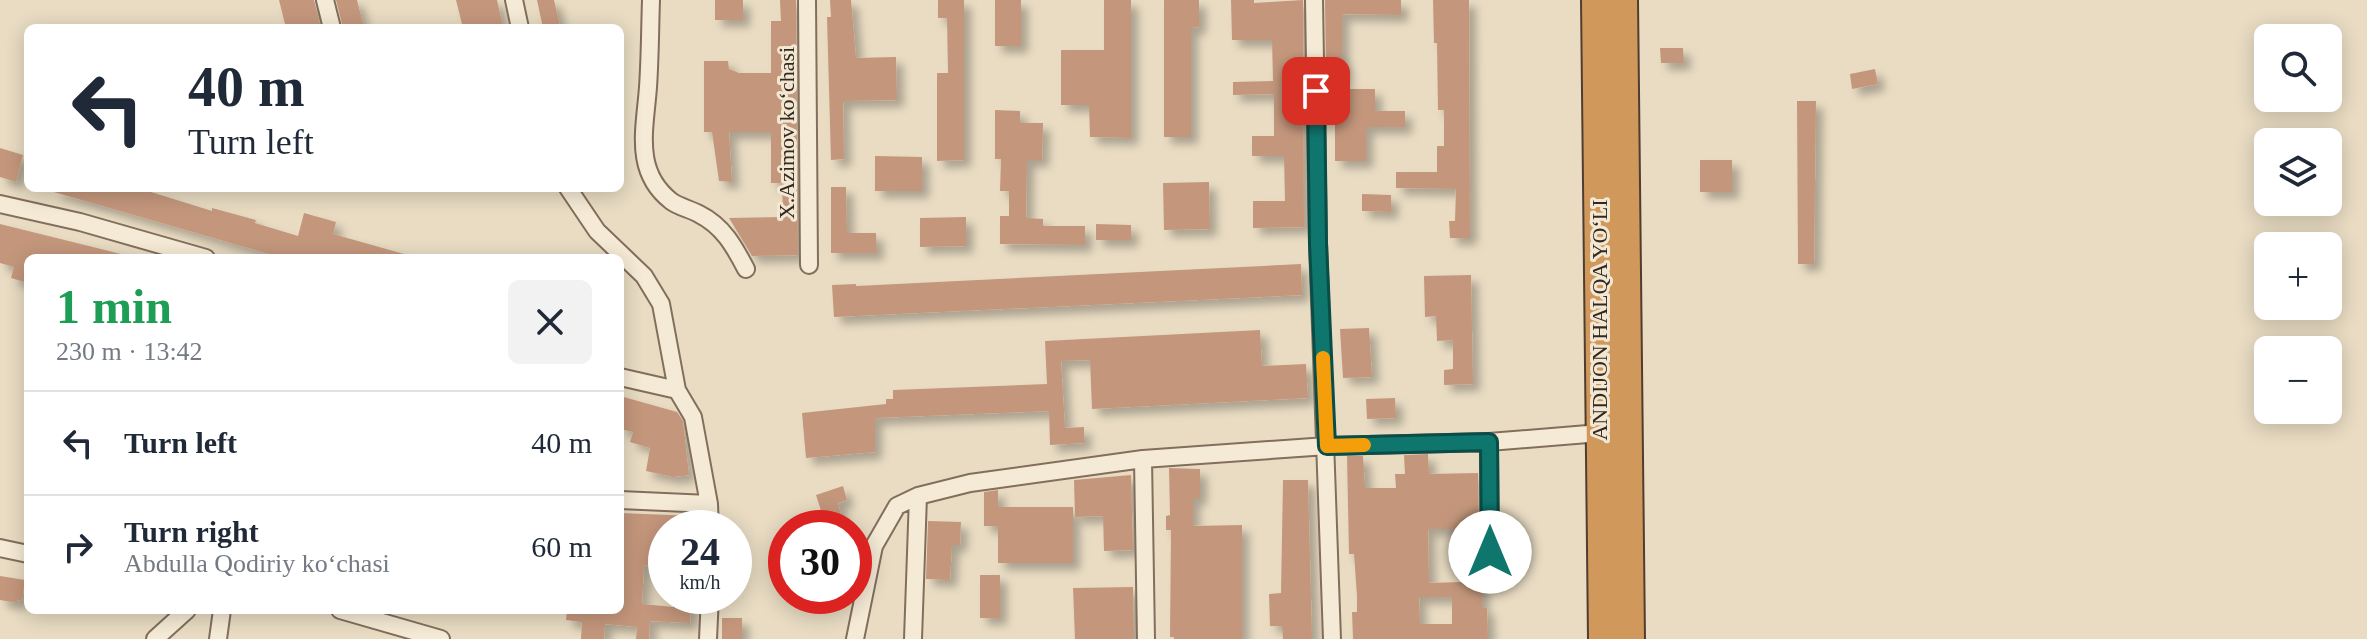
<!DOCTYPE html>
<meta charset="utf-8">
<style>
:root{--surface:#fff;--page:#f2f2f3;--text:#1f2937;--muted:#747a83;--line:#e0e1e3}
body{margin:0;font-family:Georgia,serif;background:var(--page);color:var(--text);height:100vh;display:flex;flex-direction:column;font-size:30px;white-space:nowrap}
*{box-sizing:border-box;margin:0}
p{font-size:26px;color:var(--muted)}
.icon{flex:none;width:44px;height:44px;fill:none;stroke:currentColor;stroke-width:2;stroke-linecap:round;stroke-linejoin:round}
.map{position:relative;flex:1;overflow:hidden}
.details{position:absolute;left:24px;top:254px;width:600px;height:360px;display:flex;flex-direction:column;background:var(--surface);border-radius:12px;box-shadow:0 4px 20px #0003}
.details>*{flex:none}
.guide{position:absolute;left:24px;top:24px;width:600px;height:168px;border-radius:12px;box-shadow:0 4px 20px #0003;background:#fff;color:var(--text);overflow:hidden}
.fabs{position:absolute;left:2254px;top:24px;display:grid;gap:16px}
.fabs a{display:grid;place-items:center;width:88px;height:88px;border-radius:12px;background:var(--surface);box-shadow:0 4px 20px #0003;font-size:40px}
.speed{position:absolute;left:648px;top:510px;display:flex;gap:16px;font-size:40px;font-weight:700;text-align:center}
.speed>*{display:grid;place-content:center;width:104px;height:104px;border-radius:50%;background:var(--surface);box-shadow:0 4px 20px #0003;line-height:1}
.speed small{font-size:20px;font-weight:400}
.speed .limit{border:12px solid #d22;background:#fff;color:#111}
.pin{position:absolute;display:grid;place-items:center;width:68px;height:68px;color:#fff;margin:-34px;border-radius:16px;box-shadow:0 4px 12px #0006}
.me{position:absolute;width:88px;margin:-44px;rotate:0deg;stroke-linejoin:round;filter:drop-shadow(0 0 6px #0008)}
.turn{display:flex;align-items:center;gap:28px;height:168px;padding:0 32px;font-size:36px}
.turn .icon{width:104px;height:104px;stroke-width:2.5}
.turn b{display:block;font-size:56px;line-height:68px}
.round{display:grid;place-items:center;flex:none;width:84px;height:84px;border-radius:12px;background:var(--page)}
.head{display:flex;align-items:center;justify-content:space-between;height:136px;padding:0 32px}
h1{font-size:48px;font-weight:800;line-height:60px;color:#1e9e55}
ul{padding:0;list-style:none}
li{display:flex;align-items:center;gap:24px;height:104px;padding:0 32px;border-top:2px solid var(--line)}
li div{flex:1}
li b{display:block;font-size:30px}
li em{font-style:normal}
.map>svg:first-child{display:block}
</style>
<div class="map">
<svg width="2367" height="639" viewBox="0 0 2367 639">
<defs>
<filter id="shadow"><feDropShadow dx="7" dy="7" stdDeviation="4" flood-color="#0004"/></filter>
</defs>
<rect width="100%" height="100%" fill="#e9dcc3"/>
<path fill="#c4977c" fill-rule="evenodd" filter="url(#shadow)" d="M279,0H314L321,28H286Z
M336,0H357L364,28H343Z
M456,0H497L503,28H463Z
M537,0H554L560,26L543,28Z
M715,0H743V20H715Z
M780,0H796L798,255L752,256L729,218L783,217L782,183H771V132H729L732,182L719,181L712,132H704V61H728L729,69L739,73H771V21H781Z
M830,0H851L856,58L896,57L897,100L843,101L844,159L831,160L827,17H831Z
M938,0H964V160L937,161V73H948L947,18H938Z
M995,0H1021V46H995Z
M1104,0H1131V138L1090,137L1089,105H1061V50H1104Z
M1164,0H1199V27L1191,28V137H1164Z
M1231,0H1254V3L1303,0L1304,227L1253,228V201H1285L1284,156H1252V136H1274V94L1233,95V82L1273,81L1272,40H1232Z
M1325,0H1401V15L1342,14V73H1326Z
M1433,0H1469L1470,238H1450L1449,221H1455L1456,189L1396,188V172H1437V146H1444V110H1438L1437,43H1434Z
M1660,48H1683L1684,63H1661Z
M1875,69L1878,84L1852,89L1850,74Z
M1335,89H1375V111H1405V127H1366V161H1335Z
M1797,101H1816L1814,264H1798Z
M995,110L1020,111V123H1043L1042,160H1027L1026,218L1043,219V226H1085V245L1000,244V216H1009V191H1000L1001,159H995Z
M0,148L23,155L16,182L0,177Z
M875,156L922,157V191H875Z
M1700,160H1732V192H1700Z
M1209,182L1210,229L1164,230L1163,183Z
M831,187H846L847,233H876L877,253H831Z
M54,188H138L212,211V208L256,220L255,223L298,236L304,213L336,222L333,234L404,254L403,258H283L54,192Z
M1362,194L1391,195V212L1362,211Z
M966,217V246L920,247V218Z
M0,224L121,254L120,258H28V283L11,278L14,267L0,263Z
M1096,224L1131,225V240H1096Z
M1301,264L1302,295L834,317L832,285L856,284V286Z
M1471,275L1473,384L1444,385V370L1453,369V340L1437,341L1436,316L1425,317L1424,276Z
M1369,328L1372,377L1343,378L1340,329Z
M1260,330L1262,366L1306,364L1308,398L1092,409L1090,360L1061,361L1065,428L1084,427V443L1050,445L1049,411L875,418V452L806,458L802,413L886,404V399H893V390L1047,384L1045,341Z
M620,396L677,412L683,421L689,475L673,477L646,471L650,448L630,442L633,432L620,429Z
M1395,398L1396,418L1367,419L1366,399Z
M1428,454L1429,474L1478,473L1479,579L1482,586V608H1487L1488,639H1353L1352,612H1357V596L1354,554H1349L1347,456H1363L1365,488H1396L1395,474H1405L1404,455ZM1428,529H1460L1461,582L1429,583ZM1419,597H1452V624H1420Z
M1169,468L1200,469V498H1193V526L1242,525V639H1174V637H1170L1171,530H1166V516L1170,515Z
M1131,475L1133,550L1104,551L1103,516L1075,517L1074,480Z
M1283,480H1308L1312,639H1283L1282,626H1270L1269,594L1281,593Z
M843,486L847,500L838,503L841,515L824,520L816,495Z
M998,490V507H1073V563H998V526H984V492Z
M620,513L696,516L695,528H666V566L644,565L642,604L673,607V596H691L690,623L650,621L649,639H636L637,627L605,624L604,639H581L582,622L566,620L567,610H620Z
M928,521L961,522L960,545H952L950,580L926,579Z
M980,575H1000V618H980Z
M0,576L25,580L22,601L17,600V603L0,600Z
M1133,587L1134,639H1075L1073,588Z
M722,618H742V639H722Z"/>
<g fill="none" stroke-linecap="round" stroke-linejoin="round">
<defs>
<path id="street" d="M325,0L332,28
M514,0L520,28
M651,0C650,29 650,58 648,87C645,129 633,171 671,201C679,207 690,209 699,214C723,226 734,246 746,269
M807,0L809,265
M1314,0L1318,243L1332,639
M568,188L597,231L644,276L661,304L677,390L693,417L709,504L710,528
M0,204L80,222L206,258
M620,377L677,390
M1489,442L1490,579
M1143,459L1146,639
M620,500L709,504
M0,548L28,554
M340,610L441,639
M155,639L187,610
M218,639L222,610
M708,639L710,596
M855,639L874,546L897,506L918,496L970,483L1143,459L1327,446L1489,442L1600,433
M913,639L918,496"/>
<path id="highway" d="M1597,0L1604,639
M1622,0L1629,639"/>
</defs>
<use href="#street" stroke="#826e5c" stroke-width="20"/>
<use href="#highway" stroke="#503d30" stroke-width="34"/>
<use href="#street" stroke="#f5ead5" stroke-width="16"/>
<use href="#highway" stroke="#d1985b" stroke-width="30"/>
</g>
<g fill="none" stroke-linecap="round" stroke-linejoin="round">
<defs>
<path id="route" d="M1316,91L1318,243L1327,446L1489,442L1490,552"/>
</defs>
<use href="#route" stroke="#0a4d48" stroke-width="20"/>
<use href="#route" stroke="#0f766e" stroke-width="14"/>
<path stroke="#f59e0b" stroke-width="14" d="M1323,358L1327,446L1364,445"/>
</g>
<g text-anchor="middle" dominant-baseline="central" stroke-width="6" stroke-linejoin="round" paint-order="stroke">
<g font-size="22" fill="#33281e" stroke="#f2e7d2">
<text transform="translate(786 133) rotate(-90)">X.Azimov koʻchasi</text>
<text transform="translate(1599 320) rotate(-90)">ANDIJON HALQA YO‘LI</text>
</g>
</g>
</svg>
<div class="fabs">
<a><svg class="icon" aria-label="search" viewBox="0 0 24 24"><circle cx="10" cy="10" r="6"/><path d="M15 15l6 6"/></svg></a>
<a><svg class="icon" aria-label="layers" viewBox="0 0 24 24"><path d="M12 4l9 5-9 5-9-5zM3 14l9 5 9-5"/></svg></a>
<a>+</a>
<a>−</a>
</div>
<div class="speed"><div>24<small>km/h</small></div><div class="limit">30</div></div>
<div class="pin" style="left:1316px;top:91px;background:#d93025"><svg class="icon" aria-label="arrive" viewBox="0 0 24 24"><path d="M6 21V4h12l-3 4 3 4H6"/></svg></div>
<svg class="me" style="left:1490px;top:552px" viewBox="-20 -20 40 40"><circle r="19" fill="#fff"/><path d="M0-13L10 11 0 6-10 11z" fill="#0f766e"/></svg>
<div class="guide">
<div class="turn"><svg class="icon" aria-label="left" viewBox="0 0 24 24"><path d="M17 20v-9H6M10 6l-5 5 5 5"/></svg><div><b>40 m</b>Turn left</div></div>
</div>
<section class="details">
<div class="head"><div><h1>1 min</h1><p>230 m · 13:42</p></div><a class="round"><svg class="icon" aria-label="close" viewBox="0 0 24 24"><path d="M6 6l12 12M18 6L6 18"/></svg></a></div>
<ul>
<li><svg class="icon" aria-label="left" viewBox="0 0 24 24"><path d="M17 20v-9H6M10 6l-5 5 5 5"/></svg><div><b>Turn left</b></div><em>40 m</em></li>
<li><svg class="icon" aria-label="right" viewBox="0 0 24 24"><path d="M7 20v-9h11M14 6l5 5-5 5"/></svg><div><b>Turn right</b><p>Abdulla Qodiriy koʻchasi</p></div><em>60 m</em></li>
</ul>
</section>
</div>
